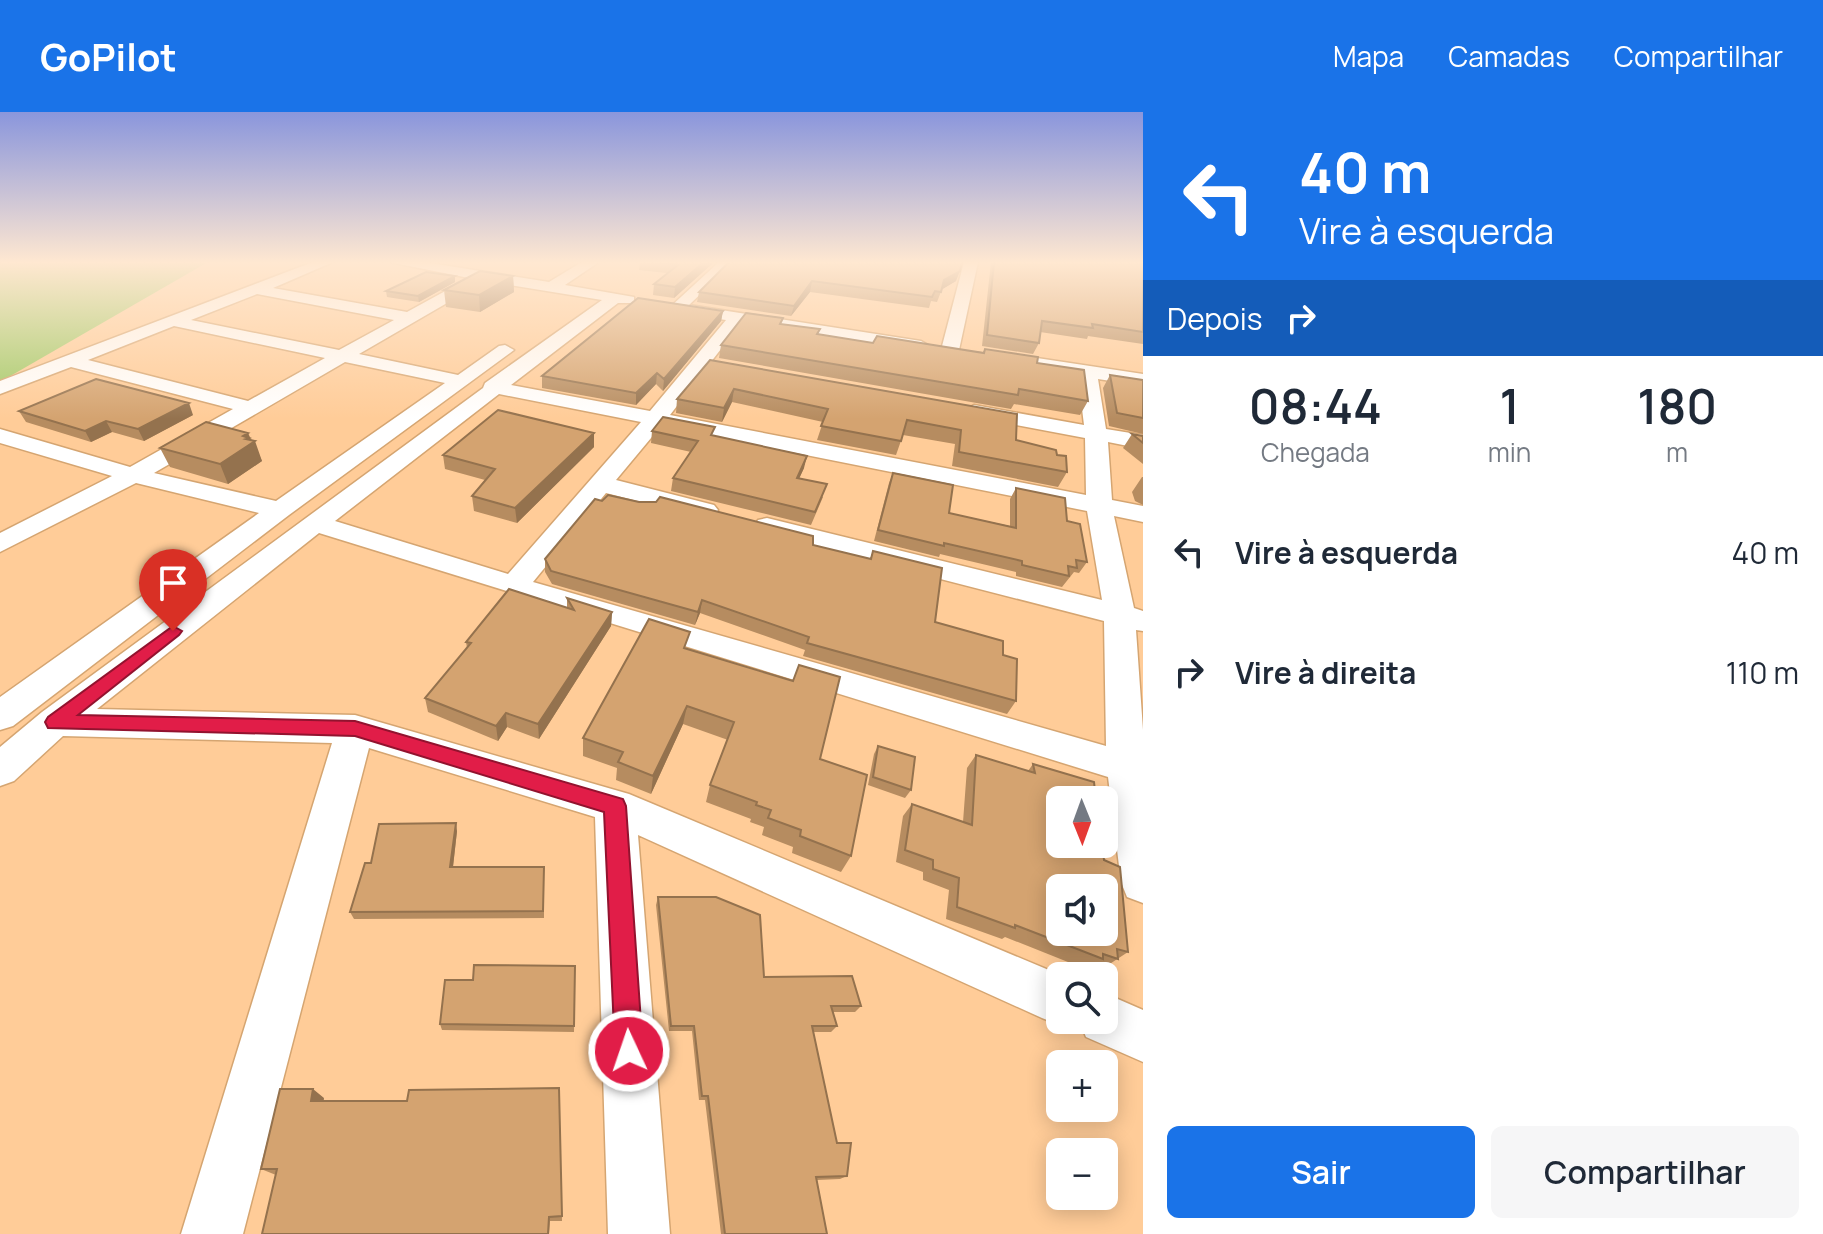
<!DOCTYPE html>
<html lang="pt">
<meta charset="utf-8">
<style>
:root{--surface:#fff;--page:#f6f6f7;--text:#1f2937;--muted:#747a83;--accent:#1a73e8}
body{margin:0;font-family:Manrope,sans-serif;background:var(--page);color:var(--text);height:100vh;display:flex;flex-direction:column;font-size:30px;white-space:nowrap}
*{box-sizing:border-box;margin:0}
p{font-size:26px;color:var(--muted)}
.icon{flex:none;width:44px;height:44px;fill:none;stroke:currentColor;stroke-width:2;stroke-linecap:round;stroke-linejoin:round}
.map{position:relative;flex:1;overflow:hidden}
.panel{display:flex;flex-direction:column;background:var(--surface);width:680px}
.panel>*{flex:none}
.hud{background:#1a73e8;color:#fff;overflow:hidden}
.needle{width:52px;rotate:179deg}
.tools{position:absolute;left:1046px;top:674px;display:grid;gap:16px}
.tools a{display:grid;place-items:center;width:72px;height:72px;border-radius:12px;background:var(--surface);box-shadow:0 4px 20px #0003;font-size:40px}
.pin{position:absolute;display:grid;place-items:center;width:68px;height:68px;color:#fff;margin:-82px -34px;border-radius:50% 50% 50% 0;rotate:-45deg;box-shadow:0 0 8px #0007}
.pin .icon{rotate:45deg}
.me{position:absolute;width:88px;margin:-44px;rotate:357deg;stroke-linejoin:round;filter:drop-shadow(0 0 6px #0008)}
.turn{display:flex;align-items:center;gap:28px;height:168px;padding:0 24px;font-size:36px}
.turn .icon{width:104px;height:104px;stroke-width:2.5}
.turn b{display:block;font-size:56px;line-height:68px}
.then{display:flex;align-items:center;height:76px;padding:0 24px;background:#0003;gap:16px;font-size:30px}
.eta{display:flex;justify-content:space-evenly;align-items:center;height:136px;text-align:center}
.eta b{font-size:48px;font-weight:600;line-height:56px}
.primary-button{display:flex;gap:16px;margin-top:auto;padding:16px 24px}
.primary-button a{flex:1;height:92px;border-radius:12px;background:var(--accent);color:#fff;font-size:32px;font-weight:600;line-height:92px;text-align:center}
.primary-button a+a{background:var(--page);color:var(--text)}
ul{padding:0;list-style:none}
li{display:flex;align-items:center;gap:24px;height:120px;padding:0 24px}
li div{flex:1}
li b{display:block;font-size:30px}
li em{font-style:normal}
header{display:flex;align-items:center;gap:48px;box-sizing:border-box;height:112px;padding:0 40px;background:var(--accent);color:#fff}
header strong{font-size:38px}
nav{display:flex;gap:44px;margin-inline-start:auto;font-size:28px}
main{display:flex;flex:1;min-height:0}
.map>svg:first-child{display:block}
</style>
<header>
<strong>GoPilot</strong>
<nav><a>Mapa</a><a>Camadas</a><a>Compartilhar</a></nav>
</header>
<main>
<div class="map">
<svg width="1143" height="1122" viewBox="0 0 1143 1122">
<rect width="100%" height="100%" fill="#ffcc98"/>
<path fill="#a0ca66" d="M0,150H208L0,270Z"/>
<g fill="none" stroke-linecap="round" stroke-linejoin="round">
<defs>
<path id="minor" d="M313,150H333L273,176L407,200L469,166L389,150H424L549,170L582,150H599L565,173L634,185V191H618L511,273L650,299L726,208L677,201L669,196L719,150H734L689,193L921,229L930,234L921,239L741,211L670,303L1086,383L1085,326L974,305L963,299L974,293L1084,313L1078,264L1030,256L1028,252L1030,248L1037,246L1143,262V274L1098,267L1106,317L1143,323V337L1108,330L1112,388L1143,394V410L1114,404L1134,496L1143,499V519L1136,518L1143,618V791L1127,785L1121,770L1108,665L319,421L97,597L355,603L629,682L1063,864H1060V908H1072L1060,913L1042,906L638,723L670,1122H608L595,705L369,636L243,1122H181L332,631L63,624L14,669L0,674V635L42,600L483,276L485,271L602,188L485,169L359,242L458,263L499,234L505,233L514,238L289,403L13,614L0,618V585L259,401L136,371L0,440V421L112,364L0,331V317L130,355L233,297L71,255L0,282V269ZM257,182L394,208L339,238L191,208ZM174,214L325,246L248,289L88,248ZM345,250L445,271L276,389L154,361ZM499,282L641,310L508,462L335,409ZM661,314L1087,399L1102,488L767,406L758,408L754,414L758,420L1104,509L1106,634L533,470L606,381L705,406L714,403L718,398L714,393L616,368Z
M964,150H978L959,238L950,243L941,238Z
M1104,881L1143,898V950L1086,925L1079,908H1104Z"/>
</defs>
<use href="#minor" stroke="#d5a571" stroke-width="3"/>
<use href="#minor" fill="#fff" fill-rule="evenodd"/>
</g>
<path fill="#b68c60" d="M640,150H714L674,186L653,183L654,172L667,161L639,158Z
M729,150L956,169L942,177L937,190L931,189L929,196L810,180L791,204L697,190L699,180Z
M991,150H1143V232L1088,224L1087,227L1040,220L1039,231L1033,242L982,234Z
M455,164V170L419,190L387,185L386,179Z
M513,164L514,180L480,200L446,195L444,178Z
M723,199L721,209L663,279L656,272L636,293L542,276V264Z
M782,212L818,222L873,231L983,240L985,237L1037,251L1088,289L1080,303L1014,292L1011,297L719,246L721,233Z
M710,248L1016,328L1057,343L1067,360L1058,375L952,354L955,332L903,323L896,343L817,328L823,310L732,290L722,310L676,301L677,287Z
M1110,263L1143,268V322L1109,314L1103,276Z
M19,299L193,303L144,329L112,320L91,330L26,310Z
M652,319L713,323L804,356L799,366L823,385L811,413L671,379L673,366L691,340L651,331Z
M248,321L262,349L228,372L170,355L160,336Z
M594,321V335L517,411L474,399L472,384L485,368L445,357L443,343Z
M1132,322L1143,324V352L1123,336Z
M893,361L949,401L1010,414V387L1016,376L1067,409L1087,450L1079,461L1074,460L1062,475L1016,464V460L940,442L939,445L874,429L889,371Z
M1142,365H1143V393L1135,389L1132,380Z
M813,433L870,447L873,439L935,510L1003,543L1016,589L1007,602L803,544L805,538L700,501L695,513L552,472L545,460V447Z
M567,486L612,500L611,514L539,627L507,615L498,629L428,600L425,586L467,536L466,530L567,496Z
M687,537L820,647L851,744L841,760L792,741L793,735L762,723L764,715L750,710L751,707L706,690L710,673L728,628L683,612L651,682L616,668L617,656L583,644V626Z
M878,634L911,678L905,686L868,673L874,642Z
M976,643L1028,659L1033,652L1104,748L1128,840L1102,857L1093,854L1088,858L1005,825L1002,827L946,807L949,778L923,768V760L896,750L903,704L912,692L963,710L967,656Z
M457,719L453,755L544,763V806L354,807L350,800L371,751Z
M658,785L764,865L861,894L855,900H833L837,914L831,920H813L837,1031L847,1064L840,1067L817,1068L827,1122H721L705,988H699L692,919H669L656,793Z
M575,854L574,920L442,918L440,912L473,868Z
M559,976L562,1109H550L549,1122H262L276,1063L261,1057L324,986L323,989H407Z"/>
<path fill="#94724e" d="M704,150H714L674,186L675,175Z
M960,159L956,169L941,178L944,168Z
M455,164V170L419,190L418,184Z
M513,164L514,180L480,200L479,183Z
M812,169L810,180L791,204L794,194Z
M723,199L721,209L663,279L664,267Z
M657,261L656,272L636,293V281Z
M734,277L732,290L722,310L724,296Z
M189,291L193,303L144,329L138,317Z
M106,309L112,320L91,330L85,319Z
M248,321L252,332L255,329L262,349L228,372L220,352L243,324Z
M594,321V335L517,411L515,396Z
M807,344L804,356L794,378L797,366Z
M702,488L700,501L695,513L698,500Z
M612,500L611,514L539,627L538,612Z
M687,594L683,612L651,682L653,664Z
M506,601L507,615L498,629L496,614Z
M456,711L457,719L452,763L450,755Z
M313,977L324,986L322,998L311,989Z"/>
<path fill="#d4a370" stroke="#94724e" stroke-width="2" fill-rule="evenodd" d="M658,150H704L675,175L654,172L678,153Z
M729,150H962L960,159L944,168L941,180L935,179L932,185L812,169L794,194L699,180Z
M994,150H1143V220L1092,212L1093,216L1042,209L1039,231L987,223Z
M480,159L513,164L479,183L444,178Z
M426,160L455,164L418,184L386,179Z
M638,186L723,199L664,267L657,261L636,281L542,264Z
M746,201L783,206L780,212L820,217L817,222L873,231L877,224L984,241L985,237L1038,245L1037,251L1084,258L1088,289L1019,277L1018,283L721,233Z
M710,248L1017,302L1016,328L1056,338L1057,343L1066,344L1067,360L959,340L961,318L907,308L901,329L821,314L828,297L734,277L724,296L677,287Z
M1110,263L1143,268V306L1117,301Z
M96,267L189,291L138,317L106,309L85,319L19,299Z
M498,298L594,321L515,396L472,384L495,357L443,343Z
M663,305L715,315L711,323L807,344L797,366L827,372L815,400L673,366L698,329L652,319Z
M206,310L248,321L243,324L249,326L246,327L255,329L220,352L160,336Z
M1132,322L1143,324V331Z
M893,361L953,373L949,401L1016,416V376L1065,386L1067,409L1080,412L1087,450L1076,448L1077,456L1068,454L1069,464L1022,453V449L944,431V434L878,418Z
M608,383L639,390H656L660,385L813,424V433L871,447L873,439L942,456L935,510L1003,529V543L1017,547L1016,589L807,531L809,525L702,488L698,500L551,459L545,447L595,387L602,389Z
M509,477L574,498L567,486L612,500L538,612L506,601L496,614L425,586L471,531L466,530Z
M649,507L690,520L684,536L793,569L799,553L840,565L820,647L867,663L851,744L800,724L801,718L768,706L771,698L756,693L757,690L710,673L734,610L687,594L653,664L618,650L623,640L583,626Z
M878,634L915,645L911,678L873,665Z
M976,643L1035,661L1033,652L1094,670L1096,688H1060V732H1102L1104,748L1120,755L1128,840L1117,837L1118,847L1103,842V847L1015,813V816L957,795L959,766L933,757V748L905,738L912,692L972,713ZM1060,776H1104V820H1060Z
M456,711L450,755H544L543,799L350,800L365,751H371L379,712Z
M658,785H716L760,803L764,865L852,864L861,894H831L837,914H812L837,1031H851L847,1064L816,1065L827,1122H725L708,984H702L694,914H671Z
M474,853L575,854L574,914L440,912L445,868H473Z
M559,976L562,1104L549,1105L548,1122H262L277,1057H261L280,977H313L311,989H407L409,978Z"/>
<linearGradient id="sky" x2="0" y2="1"><stop stop-color="#8a96dc"/><stop offset="0.49" stop-color="#ffe8d1"/><stop offset="1" stop-color="#ffe8d1" stop-opacity="0"/></linearGradient>
<rect width="1143" height="307" fill="url(#sky)"/>
<path fill="#e11d48" stroke="#92132f" stroke-width="2" d="M173,514L182,519L179,523L78,603L355,609L623,687L626,694L643,939L639,949L629,953L619,949L615,939L604,700L355,624L48,616L45,610L48,605Z"/>
</svg>
<div class="tools">
<a><svg class="needle" viewBox="-14 -14 28 28"><path d="M0-13l5 13h-10z" fill="#e53935"/><path d="M0 13l5-13h-10z" fill="#747a83"/></svg></a>
<a><svg class="icon" aria-label="sound" viewBox="0 0 24 24"><path d="M4 9h4l5-4v14l-5-4H4zM17 9q2 3 0 6"/></svg></a>
<a><svg class="icon" aria-label="search" viewBox="0 0 24 24"><circle cx="10" cy="10" r="6"/><path d="M15 15l6 6"/></svg></a>
<a>+</a>
<a>−</a>
</div>
<div class="pin" style="left:173px;top:519px;background:#d93025"><svg class="icon" aria-label="arrive" viewBox="0 0 24 24"><path d="M6 21V4h12l-3 4 3 4H6"/></svg></div>
<svg class="me" style="left:629px;top:939px" viewBox="-20 -20 40 40"><circle r="17" fill="#e11d48" stroke="#fff" stroke-width="3"/><path d="M0-11L8 9 0 5-8 9z" fill="#fff"/></svg>
</div>
<section class="panel">
<div class="hud">
<div class="turn"><svg class="icon" aria-label="left" viewBox="0 0 24 24"><path d="M17 20v-9H6M10 6l-5 5 5 5"/></svg><div><b>40 m</b>Vire à esquerda</div></div>
<div class="then">Depois<svg class="icon" aria-label="right" viewBox="0 0 24 24"><path d="M7 20v-9h11M14 6l5 5-5 5"/></svg></div>
</div>
<div class="eta">
<div><b>08:44</b><p>Chegada</p></div>
<div><b>1</b><p>min</p></div>
<div><b>180</b><p>m</p></div>
</div>
<ul>
<li><svg class="icon" aria-label="left" viewBox="0 0 24 24"><path d="M17 20v-9H6M10 6l-5 5 5 5"/></svg><div><b>Vire à esquerda</b></div><em>40 m</em></li>
<li><svg class="icon" aria-label="right" viewBox="0 0 24 24"><path d="M7 20v-9h11M14 6l5 5-5 5"/></svg><div><b>Vire à direita</b></div><em>110 m</em></li>
</ul>
<div class="primary-button"><a>Sair</a><a>Compartilhar</a></div>
</section>
</main>
